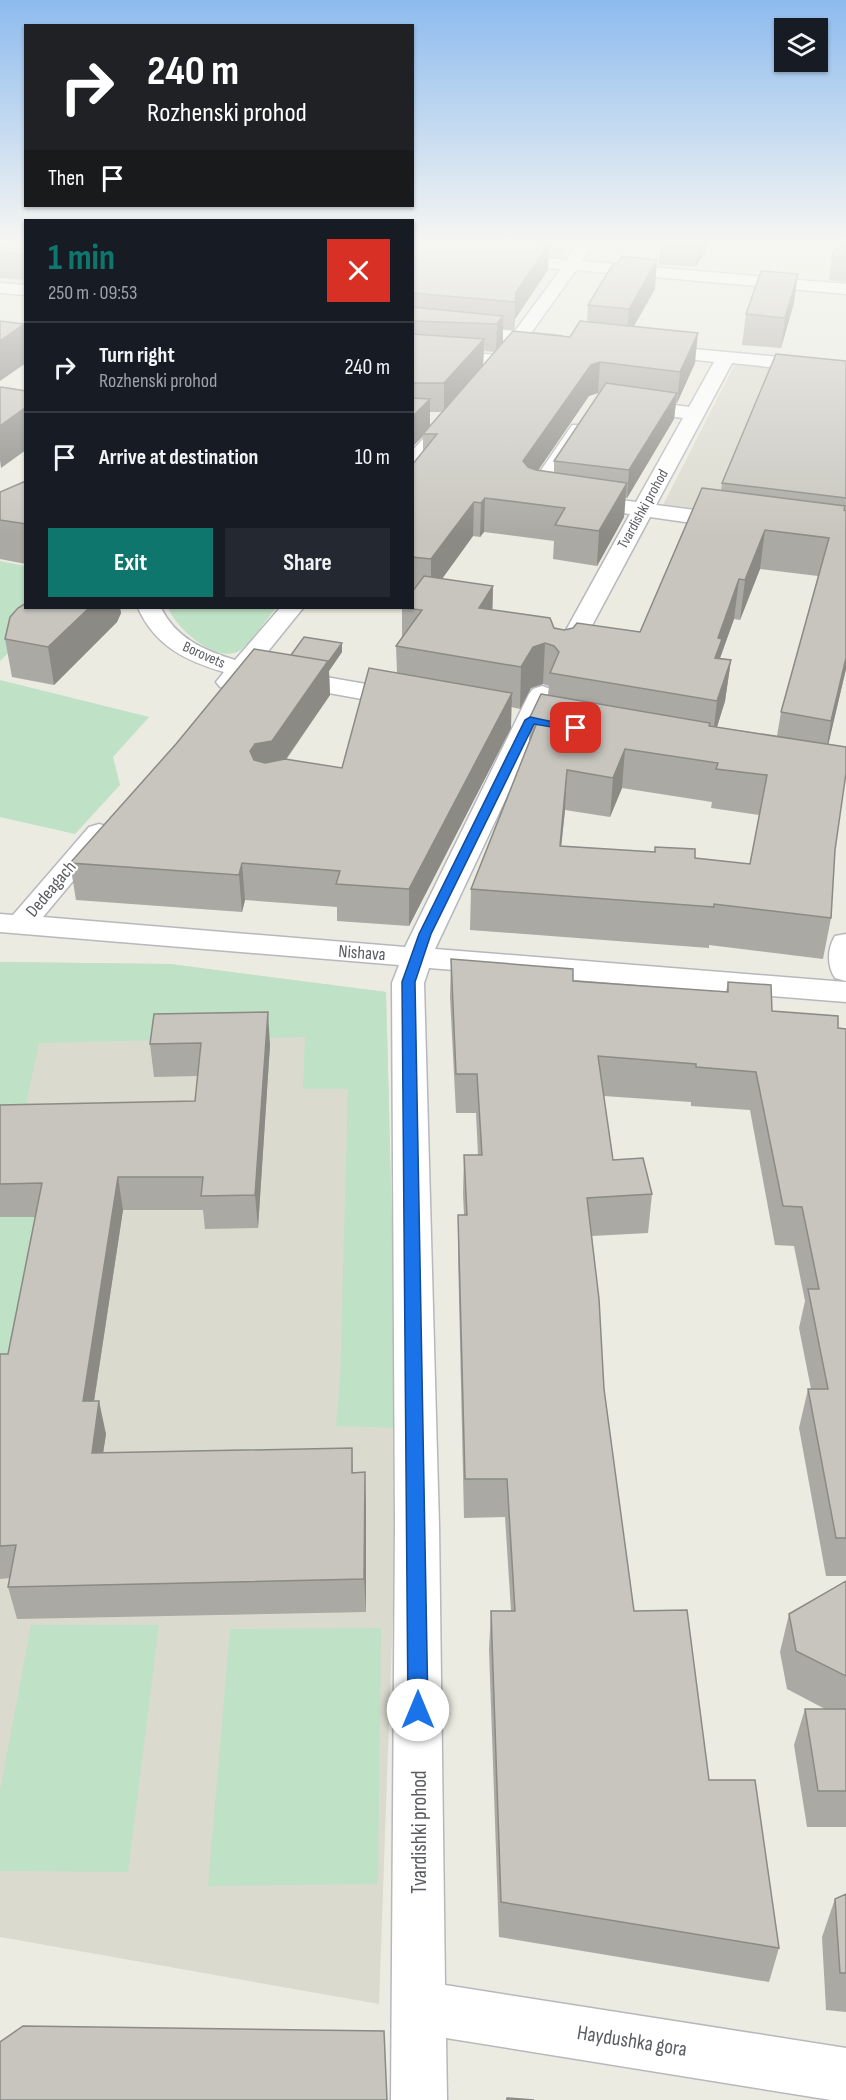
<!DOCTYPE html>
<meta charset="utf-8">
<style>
:root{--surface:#171b24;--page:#242831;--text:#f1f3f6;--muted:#9ea1a6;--line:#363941;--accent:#0f766e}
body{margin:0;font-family:"Sofia Sans Condensed",sans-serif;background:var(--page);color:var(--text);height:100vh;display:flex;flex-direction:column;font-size:22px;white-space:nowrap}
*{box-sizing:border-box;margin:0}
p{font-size:20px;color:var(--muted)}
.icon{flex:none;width:33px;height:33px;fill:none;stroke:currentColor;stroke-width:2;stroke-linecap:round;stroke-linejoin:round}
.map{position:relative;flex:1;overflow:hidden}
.panel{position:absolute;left:24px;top:219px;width:390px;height:390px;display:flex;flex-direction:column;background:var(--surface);border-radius:0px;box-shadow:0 2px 4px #0004}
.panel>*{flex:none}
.hud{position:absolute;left:24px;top:24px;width:390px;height:183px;border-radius:0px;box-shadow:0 2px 4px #0004;background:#202124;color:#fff;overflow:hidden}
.tools{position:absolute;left:774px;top:18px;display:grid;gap:12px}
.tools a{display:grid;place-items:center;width:54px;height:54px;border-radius:0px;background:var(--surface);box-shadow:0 2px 4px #0004;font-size:30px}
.pin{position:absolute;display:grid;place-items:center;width:51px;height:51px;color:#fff;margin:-26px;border-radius:12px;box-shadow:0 3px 9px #0006}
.me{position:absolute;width:66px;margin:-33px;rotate:0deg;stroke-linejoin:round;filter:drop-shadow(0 0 4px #0008)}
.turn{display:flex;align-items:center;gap:21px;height:126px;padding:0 24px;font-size:27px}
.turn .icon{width:78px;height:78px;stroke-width:2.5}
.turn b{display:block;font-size:42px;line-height:51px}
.then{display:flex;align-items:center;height:57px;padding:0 24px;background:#0003;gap:12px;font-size:22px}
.round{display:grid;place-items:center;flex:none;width:63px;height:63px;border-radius:0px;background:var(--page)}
.headline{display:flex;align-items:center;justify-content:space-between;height:102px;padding:0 24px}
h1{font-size:36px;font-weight:700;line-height:45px;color:var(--accent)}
.action{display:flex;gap:12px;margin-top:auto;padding:12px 24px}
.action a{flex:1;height:69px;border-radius:0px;background:var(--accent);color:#fff;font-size:24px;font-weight:700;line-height:69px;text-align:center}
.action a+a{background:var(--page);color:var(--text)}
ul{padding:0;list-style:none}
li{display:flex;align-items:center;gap:18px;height:90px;padding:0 24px;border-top:2px solid var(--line)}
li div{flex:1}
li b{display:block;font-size:22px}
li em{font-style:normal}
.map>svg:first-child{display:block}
</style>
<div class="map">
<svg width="846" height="2100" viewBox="0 0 846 2100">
<rect width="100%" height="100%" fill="#ebebe1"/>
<path fill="#dbdacf" d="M736,362L846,373V527L661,509Z
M0,962L170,964L386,992L398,1470L379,2004L0,1937Z"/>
<path fill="#bfe1c5" d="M412,242H571L557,261Z
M0,561L25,566L26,608L45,617L0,661Z
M168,608H276C267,618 250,644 239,651C216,664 176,628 168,608Z
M0,680L149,717L113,757L120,785L75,834L0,817Z
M0,962L170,964L386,992L397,1428L336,1426L340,1381L348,1089H303L305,1037L39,1043L19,1137L0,1138Z
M0,1217H48L0,1388Z
M31,1625H159L128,1872L0,1871V1791Z
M381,1628L378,1884L208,1886L230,1629Z"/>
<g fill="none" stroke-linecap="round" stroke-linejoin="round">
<defs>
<path id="minor" d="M577,242H593L582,261L846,284V294L576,270L531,333L561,336L564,340L561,344L524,343L515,355L509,356L500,351L507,341L412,332V322L515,331L561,269L412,256V246L567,260Z
M0,283L26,285V295L0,293Z
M651,345L846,363V375L732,363L656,505L734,515L742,517L745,522L742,527L734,529L650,517L573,661L570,666L561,668L552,666L549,661L630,514L535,501L528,499L524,495L572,425H586L589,429L549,490L636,502L683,418L631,411L621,405L631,399L689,407L714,362L645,354L642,350Z
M412,350L501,355L510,360L501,365L412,360Z
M449,416L459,422L419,468L412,470V451L442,418Z
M138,608H161C176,638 203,650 235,660L280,608H303L257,665L406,691L415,694L419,699L415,704L406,707L246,678C238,688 233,691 220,687L216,682L224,672C186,661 155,646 138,608Z
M542,686L551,689L555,694L435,949L846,982V1002L429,968L424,983L439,1525L445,1985L846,2048V2100H831L446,2038L447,2100H391L395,1525L392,983L399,965L0,932V914L13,915L89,827L99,824L109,827L113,833L43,917L405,947L529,694L533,689Z
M846,934V981L835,978C827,966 827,949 835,936Z"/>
</defs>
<use href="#minor" stroke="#b7b8bd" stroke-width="3"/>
<use href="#minor" fill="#fff" fill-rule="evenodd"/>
</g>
<path fill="#aba9a3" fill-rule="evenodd" d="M0,242H26V280L0,278Z
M412,242L548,270L515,319L514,330L503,329V343L570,337L587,321L588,305L655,289L634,326L695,363L677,403H676L674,419L627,498H625L624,517L597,566L553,559L554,541L484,532L480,537L473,536L442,579L493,586L492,610L554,628L564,630L640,632L721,491L722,483L846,361V669L828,744L835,850L831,918L823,959L709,945V948L470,930L471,889L529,743L530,717L548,695L549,686L543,684L531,688L520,709L511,707V728L409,926L337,921V907L245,900L242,912L76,900L70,863L291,655L342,643V652L329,671L330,695L286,760L342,768L397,673L396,646L402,638V608H412V465L423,452V436L412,447ZM484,351L495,352L483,365ZM598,393H599L554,461V472L538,470L589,396ZM430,412H443L430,426ZM760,569L818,576L781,712L777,736L717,727L725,701L731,660L720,658L734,619L740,620ZM622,788L712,802L711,808L759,815L750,864L695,858L561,846L565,810L610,817Z
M661,242H710L696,267L659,264Z
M846,242V282L829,280L832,257Z
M794,303L781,348L742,345L746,314Z
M26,481V564L0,559V492Z
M26,608H120L121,613L117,622L54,685L12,677L5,639Z
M451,959L573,981L726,992L728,982L772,1011L838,1028L846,1029V1576H826L799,1428L808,1389H811L799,1328L805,1301L794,1246L775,1245L750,1110L691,1106V1102L604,1096L613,1160L652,1194L648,1233L592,1236L604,1389L634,1611L709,1780L779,1948L769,1982L499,1937L489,1649L491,1611H511L505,1517L464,1518L458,1254V1215H464L463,1194L464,1155H478L476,1113H456L450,997Z
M154,1014L270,1045L258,1228L205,1229L203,1210H123L94,1401L106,1434L103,1453L352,1448L353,1473L366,1505V1612L17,1619L8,1587L10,1578L0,1579V1354H8L35,1217H0V1105L195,1101L198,1076L154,1077L150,1044Z
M846,1581V1827H807L794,1745L805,1709H825L787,1689L780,1652L789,1614Z
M846,1894V2012L826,2010L822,1937L835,1899Z"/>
<path fill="#8b8a85" d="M700,242H710L696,267L699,244Z
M549,244L548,270L515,319L514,330L515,302L516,292Z
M657,260L655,289L626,340L629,309Z
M798,274L794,303L781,348L785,318Z
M503,316V344L496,352L497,324Z
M24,324L26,332V363L0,381V341Z
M698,333L695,363L677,403L680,372Z
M484,339L483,367L444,412V383Z
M600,362L598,393L589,396L522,494L523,461L591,365Z
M677,393L674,419L627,498L629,470Z
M430,399V428L423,434V436L412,447V417Z
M26,407V450L1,468L0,460V426Z
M627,483L624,517L597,566L599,531Z
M485,498L484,532L480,537L481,503Z
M474,502L473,536L431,594V559Z
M765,530L760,569L740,620L745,580Z
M739,579L734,619L719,661L710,699L718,638Z
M493,586L492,626L479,608Z
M89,608H120L121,613L117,622L54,685L48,647Z
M342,643V652L329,671L330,695L274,776L258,780L250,751Z
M545,643L543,684L531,688L520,709L521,667L533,647Z
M846,658V669L824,763L831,721Z
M731,660L725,701L712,743L717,701Z
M512,693L511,728L409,926V889Z
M625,749L622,788L610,817L613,778Z
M567,770L565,810L557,887L560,846Z
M242,863L245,900L242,912L239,875Z
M268,1012L270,1045L258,1228L255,1195Z
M118,1177L123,1210L89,1434L83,1401Z
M99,1401L106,1434L98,1486L92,1453Z
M365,1472L366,1505V1612L364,1579Z"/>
<path fill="#c7c5be" stroke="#8b8a85" stroke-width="1.5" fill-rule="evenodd" d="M0,242H26V255L0,252Z
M412,242H514L549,244L516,292L515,302L412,293Z
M668,242H700L699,244Z
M838,242H846V258L832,257Z
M622,256L657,260L629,309L588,305L613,264H617Z
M761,271L798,274L785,318L746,314Z
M412,307L503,316L497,324L412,321Z
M0,321L24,324L0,341Z
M580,321L698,333L680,372L600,362L591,365L523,461L528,467L536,470L627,483L599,531L555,525L565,508L485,498L481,503L474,502L431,559L412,557V465L437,434H423L513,331L570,337Z
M412,334L484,339L444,383H412Z
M776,354L846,361V498L722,483Z
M606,383L677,393L629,470L554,461Z
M1,387L26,391V407L0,426V388Z
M412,398L430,399L412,417Z
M26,481V524L0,520V492Z
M702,488L845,506L844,510L846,511V658L831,721L781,712L829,538L765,530L745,580L739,579L718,638L722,639L715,658L731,660L717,701L550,673L559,652L554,646L545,643L533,647L521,667L396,646L422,610L405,608H412V592L424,576L493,586L479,608L550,618L554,628L564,630L573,628L577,623L640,632Z
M26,603V608H89L48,647L5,639L10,617L18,608Z
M304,637L342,643L326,665L328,661L291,655Z
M254,649L328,661L272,741L255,744L250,751L254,760L265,763L285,759L342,768L369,668L512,693L409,889L336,884L340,871L242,863L239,875L70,863L176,744Z
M541,694L710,723L709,726L846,747V773L835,850L831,918L714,904V907L471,889L538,720L530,717ZM625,749L718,763L716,769L767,775L750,864L695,858V849L655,847V852L560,846L567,770L613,778Z
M451,959L573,969V981L728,992V982L771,985L772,1011L838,1016V1028L846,1029V1538H836L808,1389H828L808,1289H819L802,1207L783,1206L756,1072L696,1067V1064L598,1056L613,1160L643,1158L652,1194L587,1198L599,1299L604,1389L634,1611L687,1610L709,1780H755L779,1948L501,1902L491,1611H515L507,1479H465L458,1215H467L464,1155H482L477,1074H456Z
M268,1012L255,1195L201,1196L203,1177H118L83,1401H99L92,1453L352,1448V1473L365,1472L364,1579L8,1587L16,1545L0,1546V1354H8L42,1183L0,1184V1105L195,1101L201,1043L150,1044L154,1014Z
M846,1581V1676L796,1651L789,1614Z
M805,1709H846V1791H818Z
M846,1894V1973H840L835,1899Z
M23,2026L384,2031L387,2100H0V2042Z
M507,2098L534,2100H507Z"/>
<linearGradient id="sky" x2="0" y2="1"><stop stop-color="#8dbbee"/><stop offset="0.45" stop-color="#f6f6f2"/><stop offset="1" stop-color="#f6f6f2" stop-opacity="0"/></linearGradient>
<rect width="846" height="536" fill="url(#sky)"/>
<path fill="#1a73e8" stroke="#114b97" stroke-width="1.5" d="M530,717L582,728L576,731L534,724L431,934L415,982L428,1710L425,1717L418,1719L411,1717L408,1710L402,982L419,934L525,720Z"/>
<g text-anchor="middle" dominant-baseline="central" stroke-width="4.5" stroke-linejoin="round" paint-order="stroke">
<g font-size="15" fill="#5a5c61" stroke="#fff">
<text transform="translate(643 509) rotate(-61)">Tvardishki prohod</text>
<text transform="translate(204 655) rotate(24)">Borovets</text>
</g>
<g font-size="18" fill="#5a5c61" stroke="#fff">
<text transform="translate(51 889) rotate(-50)">Dedeagach</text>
<text transform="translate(362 953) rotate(4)">Nishava</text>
</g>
<g font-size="21" fill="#5a5c61" stroke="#fff">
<text transform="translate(419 1832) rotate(-90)">Tvardishki prohod</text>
<text transform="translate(632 2041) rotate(9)">Haydushka gora</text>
</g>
</g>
</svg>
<div class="tools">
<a><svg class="icon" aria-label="layers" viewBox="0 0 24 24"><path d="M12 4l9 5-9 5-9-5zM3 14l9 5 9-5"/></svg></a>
</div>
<div class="pin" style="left:576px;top:728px;background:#d93025"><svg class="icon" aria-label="arrive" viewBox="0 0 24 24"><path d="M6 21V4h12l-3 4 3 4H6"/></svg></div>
<svg class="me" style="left:418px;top:1710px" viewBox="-20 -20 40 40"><circle r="19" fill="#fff"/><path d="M0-13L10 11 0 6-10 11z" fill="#1a73e8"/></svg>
<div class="hud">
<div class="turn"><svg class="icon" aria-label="right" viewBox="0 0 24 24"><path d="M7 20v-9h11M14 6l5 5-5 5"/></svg><div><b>240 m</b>Rozhenski prohod</div></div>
<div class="then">Then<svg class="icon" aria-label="arrive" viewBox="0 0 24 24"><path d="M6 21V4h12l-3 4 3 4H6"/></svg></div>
</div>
<section class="panel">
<div class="headline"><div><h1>1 min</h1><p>250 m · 09:53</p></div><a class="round" style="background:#d93025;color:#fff"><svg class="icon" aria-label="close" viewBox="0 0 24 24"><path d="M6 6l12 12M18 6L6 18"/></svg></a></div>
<ul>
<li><svg class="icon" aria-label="right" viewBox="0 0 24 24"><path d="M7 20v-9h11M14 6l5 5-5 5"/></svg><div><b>Turn right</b><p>Rozhenski prohod</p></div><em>240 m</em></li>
<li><svg class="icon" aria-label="arrive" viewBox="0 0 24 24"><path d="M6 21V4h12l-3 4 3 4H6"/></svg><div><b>Arrive at destination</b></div><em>10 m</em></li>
</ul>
<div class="action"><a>Exit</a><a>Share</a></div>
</section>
</div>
